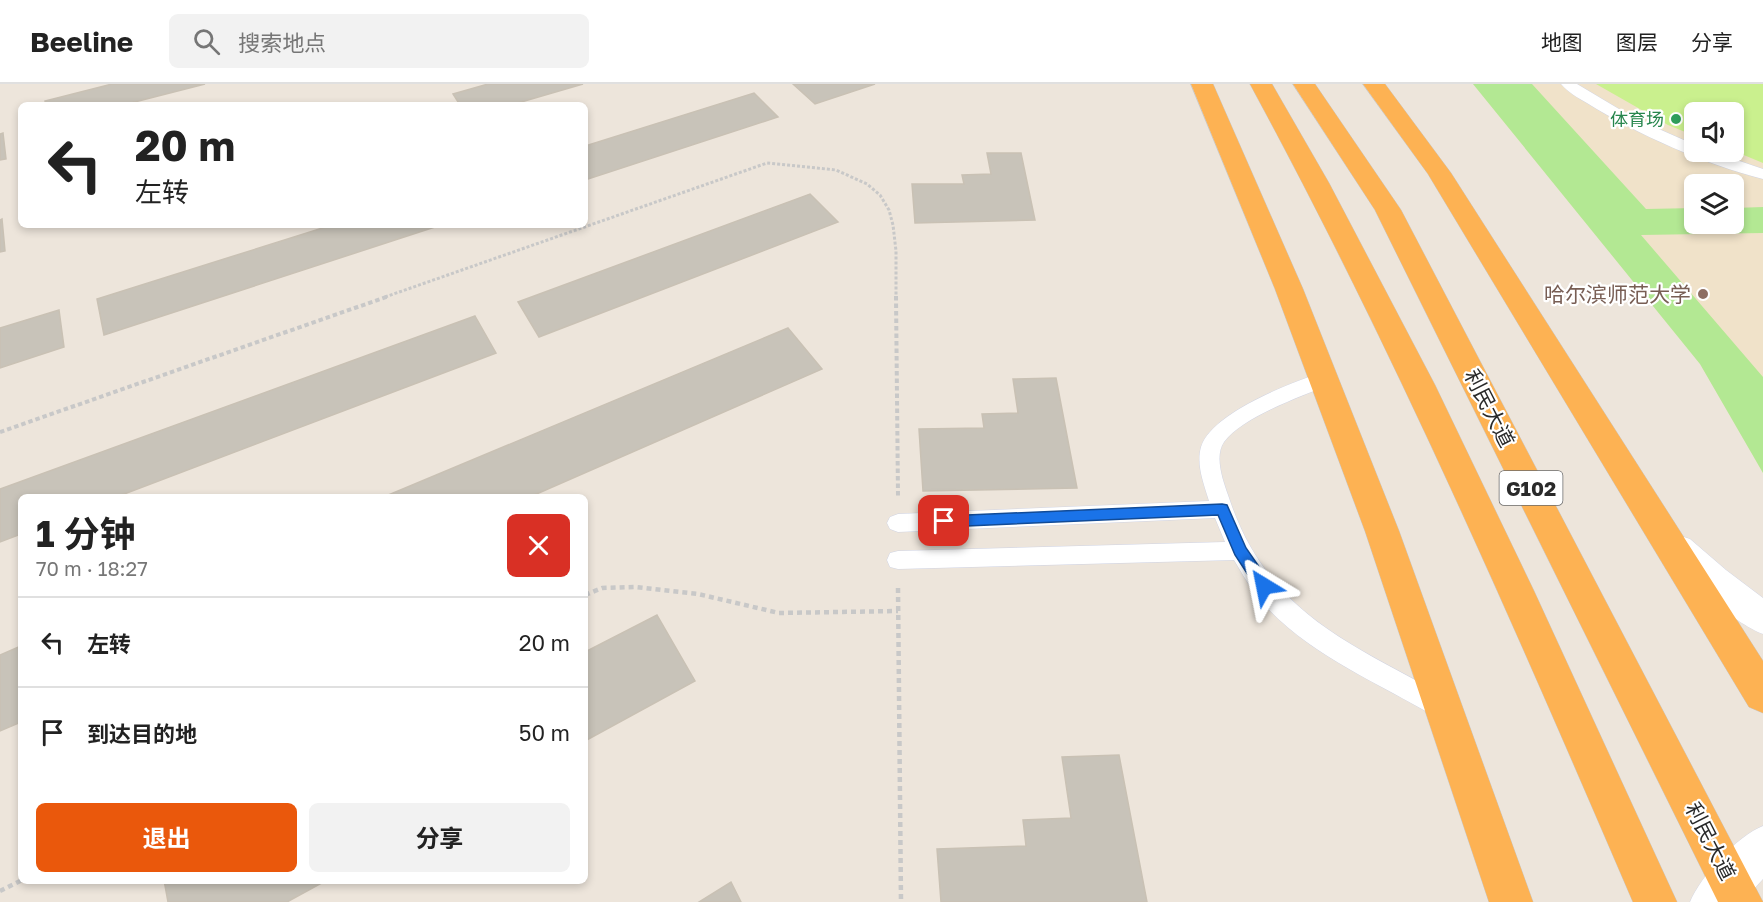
<!DOCTYPE html>
<html lang="zh">
<meta charset="utf-8">
<style>
:root{--surface:#fff;--page:#f2f2f2;--text:#222;--muted:#767676;--line:#e0e0e0;--accent:#ea580c}
body{margin:0;font-family:"Golos Text","Noto Sans SC",sans-serif;background:var(--page);color:var(--text);height:100vh;display:flex;flex-direction:column;font-size:22px;white-space:nowrap}
*{box-sizing:border-box;margin:0}
p{font-size:20px;color:var(--muted)}
.icon{flex:none;width:33px;height:33px;fill:none;stroke:currentColor;stroke-width:2;stroke-linecap:round;stroke-linejoin:round}
.map{position:relative;flex:1;overflow:hidden}
.panel{position:absolute;left:18px;top:410px;width:570px;height:390px;display:flex;flex-direction:column;background:var(--surface);border-radius:9px;box-shadow:0 3px 9px #0003}
.panel>*{flex:none}
.top-card{position:absolute;left:18px;top:18px;width:570px;height:126px;border-radius:9px;box-shadow:0 3px 9px #0003;background:#fff;color:var(--text);overflow:hidden}
.fabs{position:absolute;left:1684px;top:18px;display:grid;gap:12px}
.fabs a{display:grid;place-items:center;width:60px;height:60px;border-radius:9px;background:var(--surface);box-shadow:0 3px 9px #0003;font-size:30px}
.pin{position:absolute;display:grid;place-items:center;width:51px;height:51px;color:#fff;margin:-26px;border-radius:12px;box-shadow:0 3px 9px #0006}
.me{position:absolute;width:66px;margin:-33px;rotate:325deg;stroke-linejoin:round;filter:drop-shadow(0 0 4px #0008)}
.turn{display:flex;align-items:center;gap:21px;height:126px;padding:0 18px;font-size:27px}
.turn .icon{width:78px;height:78px;stroke-width:2.5}
.turn b{display:block;font-size:42px;line-height:51px}
.round{display:grid;place-items:center;flex:none;width:63px;height:63px;border-radius:9px;background:var(--page)}
.headline{display:flex;align-items:center;justify-content:space-between;height:102px;padding:0 18px}
h1{font-size:36px;font-weight:700;line-height:45px}
.primary-button{display:flex;gap:12px;margin-top:auto;padding:12px 18px}
.primary-button a{flex:1;height:69px;border-radius:9px;background:var(--accent);color:#fff;font-size:24px;font-weight:700;line-height:69px;text-align:center}
.primary-button a+a{background:var(--page);color:var(--text)}
ul{padding:0;list-style:none}
li{display:flex;align-items:center;gap:18px;height:90px;padding:0 18px;border-top:2px solid var(--line)}
li div{flex:1}
li b{display:block;font-size:22px}
li em{font-style:normal}
header{display:flex;align-items:center;gap:36px;box-sizing:border-box;height:84px;padding:0 30px;background:var(--surface);border-bottom:2px solid var(--line)}
header strong{font-size:28px}
nav{display:flex;gap:33px;margin-inline-start:auto;font-size:21px}
.search{width:420px;height:54px;background:var(--page);display:flex;align-items:center;gap:15px;box-sizing:border-box;padding:0 21px;border-radius:9px;color:var(--muted);font-size:22px}
.map>svg:first-child{display:block}
</style>
<header>
<strong>Beeline</strong>
<div class="search"><svg class="icon" aria-label="search" viewBox="0 0 24 24"><circle cx="10" cy="10" r="6"/><path d="M15 15l6 6"/></svg>搜索地点</div>
<nav><a>地图</a><a>图层</a><a>分享</a></nav>
</header>
<div class="map">
<svg width="1763" height="818" viewBox="0 0 1763 818">
<rect width="100%" height="100%" fill="#ede5db"/>
<path fill="#f0e2c9" fill-rule="evenodd" d="M1473,0H1763V389L1700,280ZM1695,28H1734V68H1695ZM1695,100H1734V140H1695Z"/>
<path fill="#b3e893" d="M1473,0H1532L1646,125L1695,124V140H1734V124L1763,123V149L1641,151L1763,293V389L1700,280Z"/>
<path fill="#caf08e" d="M1596,0H1763V79L1734,67V28H1695V52L1668,41Z"/>
<path fill="#c8c3b9" stroke="#c9c1b4" stroke-width="1.5" d="M112,0H205L123,21H46L45,17Z
M488,0H583L511,21H460L453,10Z
M793,0H875L815,20Z
M754,9L778,33L585,96V62Z
M3,49L6,75L0,76V50Z
M987,69H1021L1035,136L915,139L912,100H964L962,91L991,90Z
M810,110L838,138L539,253L518,218Z
M2,135L5,167L0,168V136Z
M332,141H441L104,251L97,215Z
M59,226L64,263L0,284V244Z
M475,232L496,269L119,412H21V450L0,458V405Z
M788,244L822,285L532,412H386Z
M1056,294L1077,404L923,407L919,345L984,344L982,330L1018,329L1013,295Z
M657,531L695,597L585,657V568Z
M21,562V638L0,647V571Z
M1119,671L1147,818H941L937,765L1026,762L1023,736L1071,734L1062,673Z
M164,796H327L287,818H168Z
M731,798L741,818H699Z"/>
<g fill="none" stroke-linecap="round" stroke-linejoin="round">
<defs>
<path id="service" d="M1561,0H1577L1634,34L1695,61V68H1713L1763,85V95C1705,80 1638,51 1587,19C1578,14 1568,8 1561,0Z
M1324,288L1331,290L1334,295L1331,300C1302,312 1242,333 1224,358C1214,372 1223,397 1228,411C1267,531 1351,559 1452,616L1455,624L1452,632L1443,635L1434,632C1377,598 1307,570 1262,518C1251,505 1243,491 1234,476L898,485L890,483L887,476L890,469L898,467L1225,458L1215,434L898,448L890,445L887,439L890,433L898,430L1209,417C1204,400 1196,381 1201,363C1211,329 1292,298 1324,288Z"/>
<path id="tertiary" d="M1678,451L1690,455L1726,486L1763,514V550C1736,540 1674,490 1661,465L1666,455Z
M1763,742V795L1742,818H1690C1701,792 1737,752 1763,742Z"/>
<path id="trunk" d="M1191,0H1213L1303,205L1399,447L1533,818H1489L1365,447L1275,205Z
M1250,0H1272L1329,99L1435,301L1534,507L1677,818H1633C1514,541 1394,265 1250,0Z
M1293,0H1315L1401,126L1763,818H1718L1375,126Z
M1363,0H1385L1451,89L1763,577V629L1749,623L1428,90Z"/>
</defs>
<use href="#service" stroke="#d0d4e4" stroke-width="1"/>
<use href="#tertiary" stroke="#d0d4e4" stroke-width="1"/>
<use href="#trunk" stroke="#c8c8c8" stroke-width="1"/>
<path stroke="#c8c8c8" stroke-width="3" stroke-dasharray="3 2" stroke-linecap="butt" d="M385,213L767,79L836,86L867,100L880,111L889,126L893,141L896,167V213"/>
<path stroke="#c8c8c8" stroke-width="4" stroke-dasharray="4.5 3" stroke-linecap="butt" d="M896,212L898,412
M0,348L389,212"/>
<path stroke="#c8c8c8" stroke-width="4.5" stroke-dasharray="5 4" stroke-linecap="butt" d="M898,504L901,818
M585,511L602,504L635,503L698,510L779,529L898,527
M0,807L22,796"/>
<use href="#service" fill="#fff" fill-rule="evenodd"/>
<use href="#tertiary" fill="#fff" fill-rule="evenodd"/>
<use href="#trunk" fill="#fdb253" fill-rule="evenodd"/>
</g>
<path fill="#1a73e8" stroke="#114b97" stroke-width="1.5" d="M1222,420L1227,421L1246,464L1269,497L1271,502L1269,506L1264,508L1258,506L1235,471L1218,431L944,443L939,441L937,437L939,433L944,432Z"/>
<circle fill="#2e9e5b" stroke="#fff" stroke-width="2" cx="1676" cy="35" r="6"/>
<circle fill="#8d6e63" stroke="#fff" stroke-width="2" cx="1703" cy="210" r="6"/>
<g text-anchor="middle" dominant-baseline="central" stroke-width="4.5" stroke-linejoin="round" paint-order="stroke">
<g font-size="18" fill="#27864d" stroke="#fff" text-anchor="end">
<text x="1664" y="35">体育场</text>
</g>
<rect fill="#fff" stroke="#6a6a6a" stroke-width="1.5" x="1499.5" y="387" width="63" height="34" rx="4.5"/>
<g font-size="20" font-weight="bold" fill="#2a2a2a">
<text x="1531" y="404">G102</text>
</g>
<g font-size="21" fill="#785e54" stroke="#fff" text-anchor="end">
<text x="1691" y="210">哈尔滨师范大学</text>
</g>
<g font-size="21" fill="#2a2a2a" stroke="#fff">
<text transform="translate(1490 324) rotate(63)">利民大道</text>
<text transform="translate(1711 757) rotate(63)">利民大道</text>
</g>
</g>
</svg>
<div class="fabs">
<a><svg class="icon" aria-label="sound" viewBox="0 0 24 24"><path d="M4 9h4l5-4v14l-5-4H4zM17 9q2 3 0 6"/></svg></a>
<a><svg class="icon" aria-label="layers" viewBox="0 0 24 24"><path d="M12 4l9 5-9 5-9-5zM3 14l9 5 9-5"/></svg></a>
</div>
<div class="pin" style="left:944px;top:437px;background:#d93025"><svg class="icon" aria-label="arrive" viewBox="0 0 24 24"><path d="M6 21V4h12l-3 4 3 4H6"/></svg></div>
<svg class="me" style="left:1264px;top:502px" viewBox="-20 -20 40 40"><path d="M0-17L14 15 0 8-14 15z" fill="#1a73e8" stroke="#fff" stroke-width="4"/></svg>
<div class="top-card">
<div class="turn"><svg class="icon" aria-label="left" viewBox="0 0 24 24"><path d="M17 20v-9H6M10 6l-5 5 5 5"/></svg><div><b>20 m</b>左转</div></div>
</div>
<section class="panel">
<div class="headline"><div><h1>1 分钟</h1><p>70 m · 18:27</p></div><a class="round" style="background:#d93025;color:#fff"><svg class="icon" aria-label="close" viewBox="0 0 24 24"><path d="M6 6l12 12M18 6L6 18"/></svg></a></div>
<ul>
<li><svg class="icon" aria-label="left" viewBox="0 0 24 24"><path d="M17 20v-9H6M10 6l-5 5 5 5"/></svg><div><b>左转</b></div><em>20 m</em></li>
<li><svg class="icon" aria-label="arrive" viewBox="0 0 24 24"><path d="M6 21V4h12l-3 4 3 4H6"/></svg><div><b>到达目的地</b></div><em>50 m</em></li>
</ul>
<div class="primary-button"><a>退出</a><a>分享</a></div>
</section>
</div>
